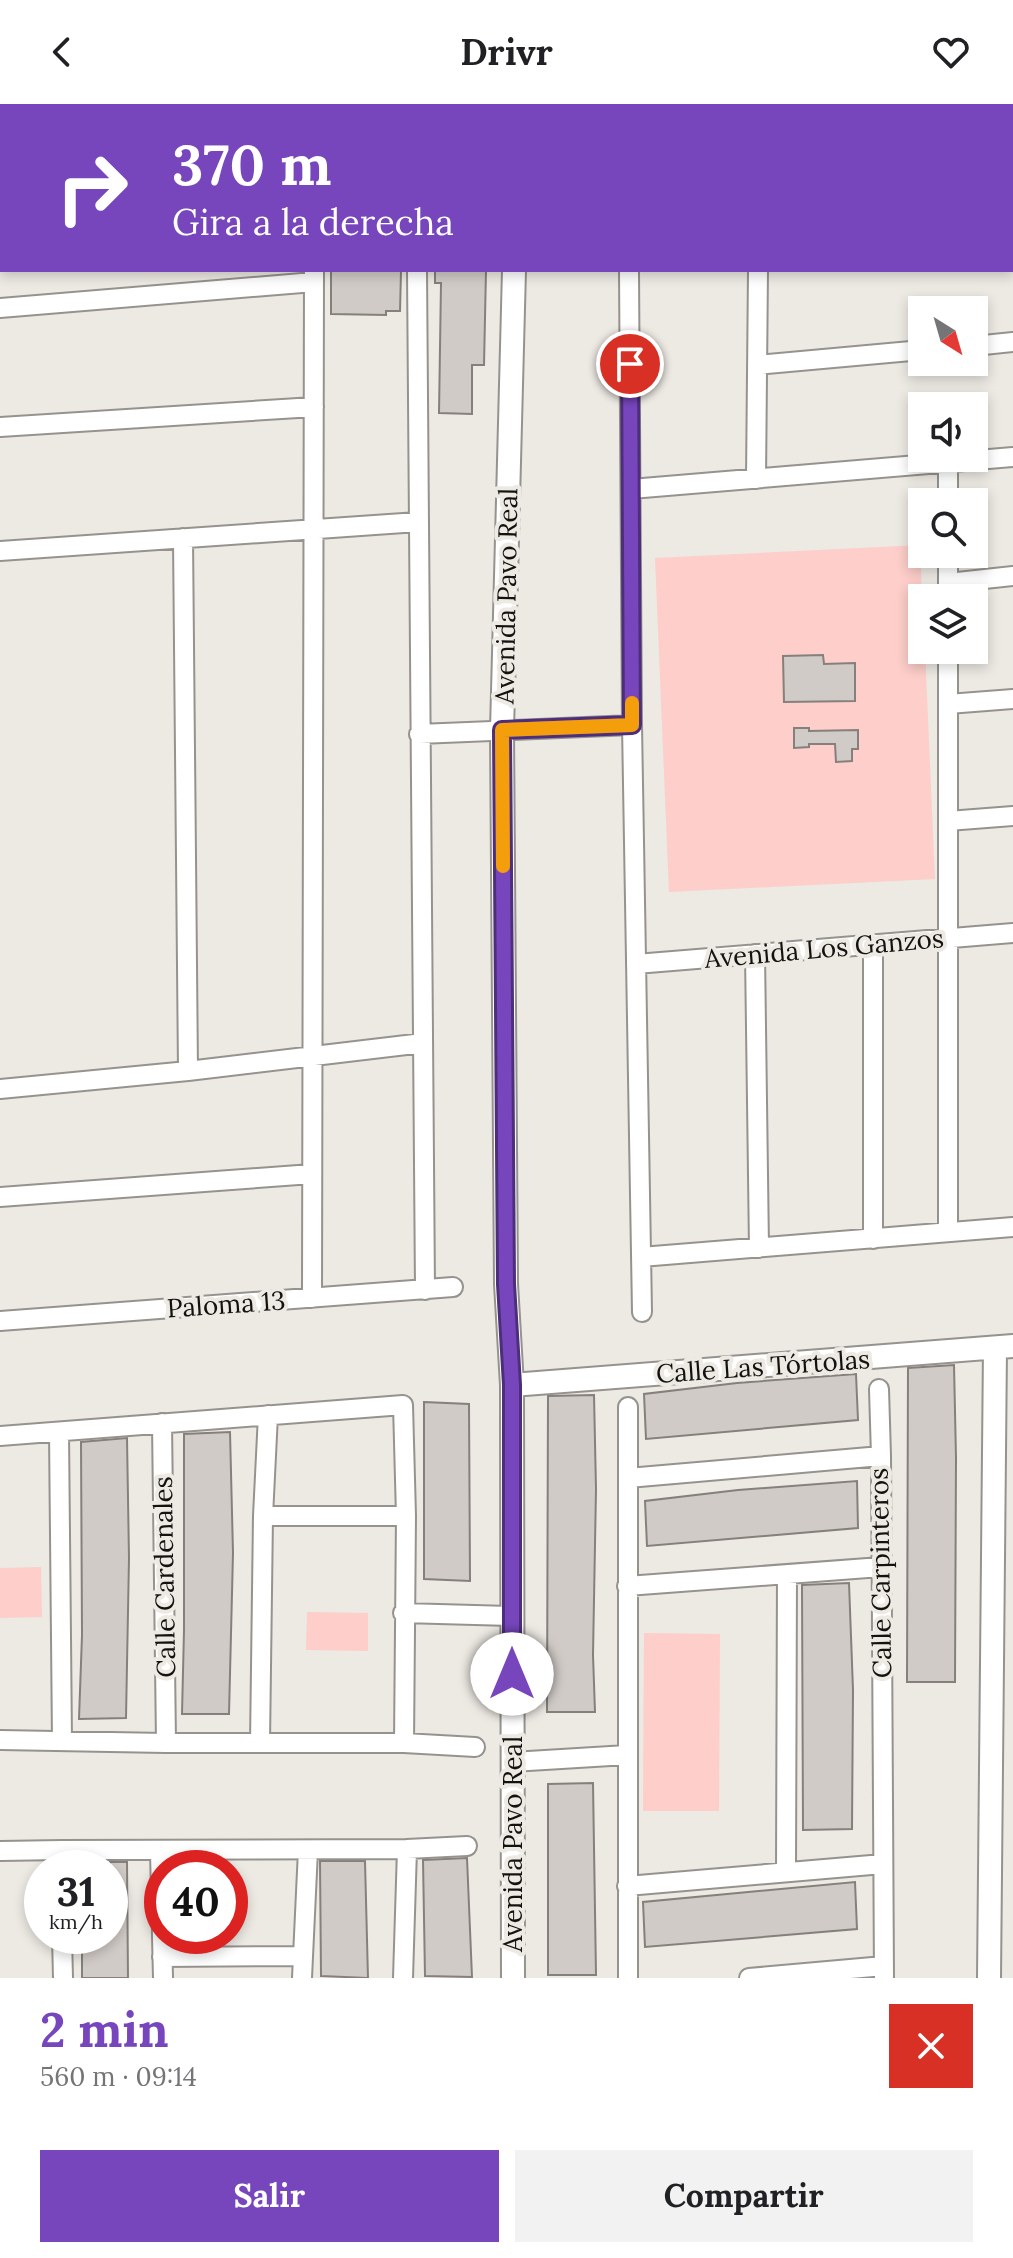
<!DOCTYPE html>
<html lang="es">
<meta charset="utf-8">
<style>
:root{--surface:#fff;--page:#f2f2f2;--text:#202124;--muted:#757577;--accent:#7746bd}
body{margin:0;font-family:Lora,serif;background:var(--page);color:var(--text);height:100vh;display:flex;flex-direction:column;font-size:30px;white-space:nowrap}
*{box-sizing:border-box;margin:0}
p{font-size:26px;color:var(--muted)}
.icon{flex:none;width:44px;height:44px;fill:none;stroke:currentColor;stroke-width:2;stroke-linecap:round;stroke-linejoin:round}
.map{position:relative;height:1874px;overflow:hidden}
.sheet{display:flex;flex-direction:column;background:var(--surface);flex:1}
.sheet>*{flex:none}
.guide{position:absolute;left:0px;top:0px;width:1014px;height:168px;box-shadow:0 4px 12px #0003;background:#7746bd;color:#fff;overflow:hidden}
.needle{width:52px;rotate:143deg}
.tools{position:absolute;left:908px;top:192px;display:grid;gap:16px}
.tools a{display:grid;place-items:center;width:80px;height:80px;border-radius:0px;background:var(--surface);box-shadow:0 4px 12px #0003;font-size:40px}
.speed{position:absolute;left:24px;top:1746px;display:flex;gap:16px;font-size:40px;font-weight:700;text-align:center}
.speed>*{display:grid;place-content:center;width:104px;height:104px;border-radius:50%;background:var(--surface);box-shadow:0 4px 12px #0003;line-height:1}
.speed small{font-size:20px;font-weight:400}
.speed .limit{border:12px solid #d22;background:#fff;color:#111}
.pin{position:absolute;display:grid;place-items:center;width:68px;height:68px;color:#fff;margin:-34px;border:4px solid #fff;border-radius:50%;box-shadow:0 2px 8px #0007}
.me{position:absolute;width:88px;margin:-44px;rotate:0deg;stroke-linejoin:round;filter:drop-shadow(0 0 6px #0008)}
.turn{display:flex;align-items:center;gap:28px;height:168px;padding:0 40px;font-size:36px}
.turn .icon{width:104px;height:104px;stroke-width:2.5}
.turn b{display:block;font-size:56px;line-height:68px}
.round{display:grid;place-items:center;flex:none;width:84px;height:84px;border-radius:0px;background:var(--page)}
.headline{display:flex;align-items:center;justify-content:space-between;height:136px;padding:0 40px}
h1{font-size:48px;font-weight:800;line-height:60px;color:var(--accent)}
.cta{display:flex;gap:16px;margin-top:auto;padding:16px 40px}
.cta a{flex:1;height:92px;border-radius:0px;background:var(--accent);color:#fff;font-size:32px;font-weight:800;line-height:92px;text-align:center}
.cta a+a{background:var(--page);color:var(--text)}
header{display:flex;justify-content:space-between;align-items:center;height:104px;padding:0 40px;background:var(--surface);font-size:36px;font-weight:800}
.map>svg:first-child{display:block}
</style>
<header><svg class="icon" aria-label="back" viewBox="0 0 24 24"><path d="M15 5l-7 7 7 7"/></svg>Drivr<svg class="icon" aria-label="heart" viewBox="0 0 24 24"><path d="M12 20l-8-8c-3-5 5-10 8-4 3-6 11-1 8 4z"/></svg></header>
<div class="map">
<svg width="1013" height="1874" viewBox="0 0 1013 1874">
<rect width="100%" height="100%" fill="#ede9e3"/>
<path fill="#fdceca" d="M921,441L922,546H925L935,775L669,788L655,454Z
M41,1463L42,1513L0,1514V1464Z
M307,1508L368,1509V1547L306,1546Z
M644,1529L720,1530L719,1707H643Z"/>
<path fill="#d1cbc7" stroke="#85807c" stroke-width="2" d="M331,166L401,167L400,207H386V211L331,210Z
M435,166H486L484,261H472V310L439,309L441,179H435Z
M823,551L824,560L855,559V597L784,598L783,552Z
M794,624H809V627L858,626V645H852V657L836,658L835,640H809V643L794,644Z
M954,1261L956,1354L955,1578H907L908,1264Z
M856,1270L858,1316L646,1335L644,1290L737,1279Z
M594,1291L596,1385L593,1551L595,1608H547L548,1292Z
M424,1298L469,1300L470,1477L424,1475Z
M230,1328L233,1449L229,1610H182L184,1526V1330Z
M127,1334L129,1454L126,1614L79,1615L82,1531L81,1338Z
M857,1377L858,1424L647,1442L645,1397L738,1386Z
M849,1479L853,1586L852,1725L803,1726L802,1481Z
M593,1679L596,1871H548V1680Z
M467,1754L472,1873L425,1872L423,1756Z
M320,1757H365L368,1874L321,1872Z
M110,1758H127L128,1874H82V1832H110Z
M855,1778L857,1825L645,1843L643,1798Z"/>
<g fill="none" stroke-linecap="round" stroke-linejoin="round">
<defs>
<path id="minor" d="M412,0L413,2
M626,0V2
M929,2L953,0
M0,77H2
M1012,118H1013
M417,166L425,1186
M629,166L632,621L642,1208
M0,204L314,178
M974,242L1013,238
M757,261L922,246
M0,323L314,303
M756,375L758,166
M631,385L1013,353
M948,398V359
M183,434L188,967
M0,447L418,418
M948,479L1013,472
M948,494V450
M948,600L1013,595
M419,630L632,621
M948,717L1013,712
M873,840V1135
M755,850L759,1144
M636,860L1013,829
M0,985L188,967L423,939
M0,1093L312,1070
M948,1128V546
M641,1153L1013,1123
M312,1194L314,166
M0,1217L453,1183
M879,1285L881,1352
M162,1319L166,1639
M59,1328L62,1636
M0,1332L403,1301L406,1412L404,1639
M628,1374V1303
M263,1412H406
M627,1482L881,1463
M403,1509L512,1512
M0,1636L166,1639H404L475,1643
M260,1639L263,1412L268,1311
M512,1658L627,1651
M407,1745L467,1742
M62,1746L407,1745L403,1874
M0,1747L62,1746V1764
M160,1747L163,1874
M786,1768L787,1470
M627,1782L883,1760
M62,1832L63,1874
M162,1853L303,1852
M302,1874L308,1746
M628,1874V1374L881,1352L884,1874
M749,1874L884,1862"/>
<path id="tertiary" d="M518,2V0
M512,1281L1013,1242
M513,1874L512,1281L506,1180L502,626L514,166
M989,1874L995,1244"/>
</defs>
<use href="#minor" stroke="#96938e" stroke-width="22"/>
<use href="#tertiary" stroke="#96938e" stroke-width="26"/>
<use href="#minor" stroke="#fff" stroke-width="18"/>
<use href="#tertiary" stroke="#fff" stroke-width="22"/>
</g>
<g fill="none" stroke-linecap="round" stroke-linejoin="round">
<defs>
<path id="route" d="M512,1570V1281L506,1180L502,626L632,621L630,260"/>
</defs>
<use href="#route" stroke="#4d2e7b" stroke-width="20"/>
<use href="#route" stroke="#7746bd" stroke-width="14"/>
<path stroke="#f59e0b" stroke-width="14" d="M503,762L502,626L632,621V599"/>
</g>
<g text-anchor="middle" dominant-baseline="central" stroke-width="8" stroke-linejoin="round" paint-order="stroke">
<g font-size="26" fill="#131210" stroke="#ede9e3">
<text transform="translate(506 492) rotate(-89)">Avenida Pavo Real</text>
<text transform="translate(824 844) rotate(-5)">Avenida Los Ganzos</text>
<text transform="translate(226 1200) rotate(-4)">Paloma 13</text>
<text transform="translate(763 1262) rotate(-4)">Calle Las Tórtolas</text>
<text transform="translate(880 1469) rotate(-91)">Calle Carpinteros</text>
<text transform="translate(164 1473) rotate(-91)">Calle Cardenales</text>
<text transform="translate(512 1740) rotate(-90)">Avenida Pavo Real</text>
</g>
</g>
</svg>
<div class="tools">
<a><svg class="needle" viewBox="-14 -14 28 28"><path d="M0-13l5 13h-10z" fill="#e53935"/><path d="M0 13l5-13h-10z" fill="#757577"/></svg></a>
<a><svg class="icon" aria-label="sound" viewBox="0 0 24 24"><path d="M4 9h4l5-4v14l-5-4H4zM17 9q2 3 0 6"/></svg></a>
<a><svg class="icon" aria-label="search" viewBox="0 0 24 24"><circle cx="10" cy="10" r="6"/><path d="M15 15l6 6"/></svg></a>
<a><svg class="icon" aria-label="layers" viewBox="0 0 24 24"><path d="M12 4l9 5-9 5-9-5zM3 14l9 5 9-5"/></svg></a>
</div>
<div class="speed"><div>31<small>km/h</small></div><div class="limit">40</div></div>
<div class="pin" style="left:630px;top:260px;background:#d93025"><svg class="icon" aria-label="arrive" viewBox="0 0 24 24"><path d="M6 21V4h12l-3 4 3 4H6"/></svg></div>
<svg class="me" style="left:512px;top:1570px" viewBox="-20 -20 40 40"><circle r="19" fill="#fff"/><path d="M0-13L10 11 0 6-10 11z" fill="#7746bd"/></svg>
<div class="guide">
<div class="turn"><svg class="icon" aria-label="right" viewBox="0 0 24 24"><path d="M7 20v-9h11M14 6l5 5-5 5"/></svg><div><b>370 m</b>Gira a la derecha</div></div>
</div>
</div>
<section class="sheet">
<div class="headline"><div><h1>2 min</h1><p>560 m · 09:14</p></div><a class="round" style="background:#d93025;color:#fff"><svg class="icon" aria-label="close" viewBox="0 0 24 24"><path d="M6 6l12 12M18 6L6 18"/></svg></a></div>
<div class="cta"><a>Salir</a><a>Compartir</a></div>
</section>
